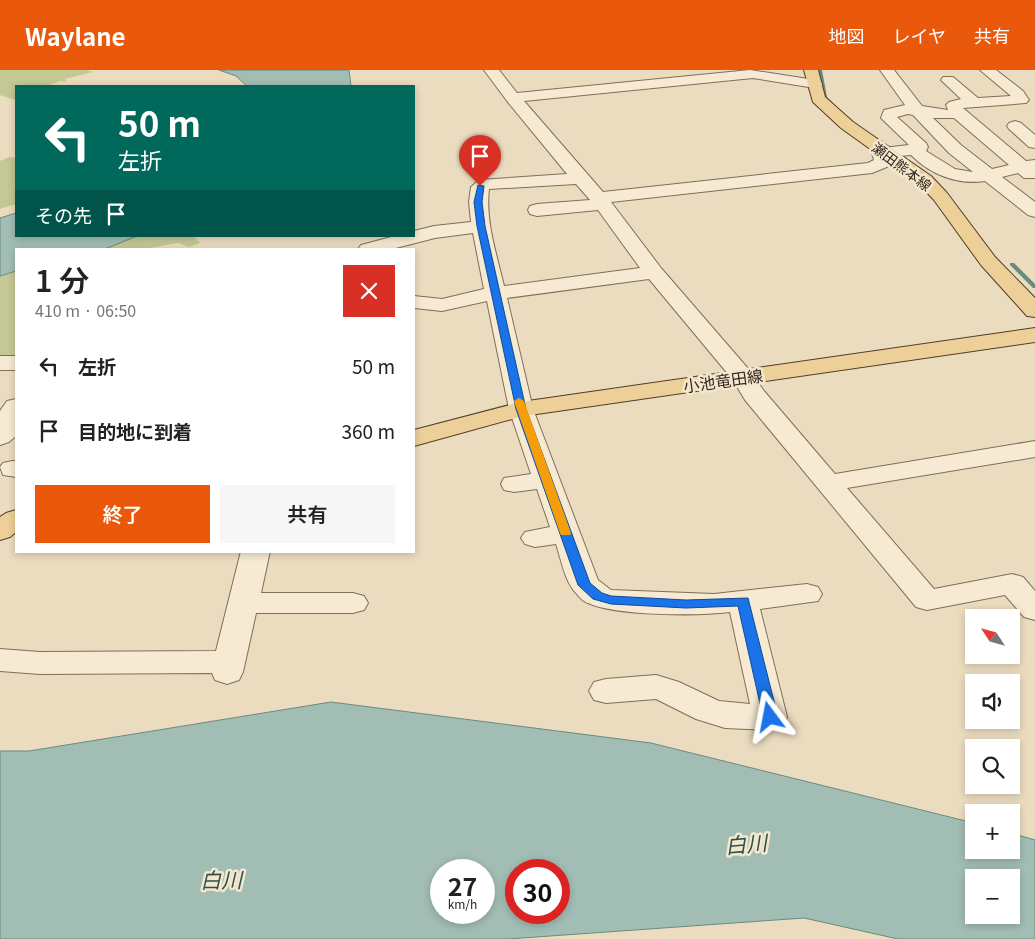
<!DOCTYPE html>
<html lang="ja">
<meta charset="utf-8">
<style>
:root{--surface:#fff;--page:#f6f6f6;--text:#222;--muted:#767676;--accent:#ea580c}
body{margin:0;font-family:Georgia,"Noto Sans JP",serif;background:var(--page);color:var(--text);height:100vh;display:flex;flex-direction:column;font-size:19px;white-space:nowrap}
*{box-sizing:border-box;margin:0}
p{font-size:16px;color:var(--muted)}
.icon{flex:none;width:28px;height:28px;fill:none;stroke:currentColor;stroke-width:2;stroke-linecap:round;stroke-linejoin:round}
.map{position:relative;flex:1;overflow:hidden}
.panel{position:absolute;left:15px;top:178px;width:400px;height:305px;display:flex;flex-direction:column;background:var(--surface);border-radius:0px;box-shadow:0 2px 8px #0003}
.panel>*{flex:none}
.top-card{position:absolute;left:15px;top:15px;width:400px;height:152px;border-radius:0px;box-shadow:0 2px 8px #0003;background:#00695c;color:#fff;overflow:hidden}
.needle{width:32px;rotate:306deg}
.buttons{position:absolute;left:965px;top:539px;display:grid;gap:10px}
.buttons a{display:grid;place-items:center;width:55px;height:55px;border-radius:0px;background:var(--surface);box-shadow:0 2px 8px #0003;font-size:25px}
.speed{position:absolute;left:430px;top:789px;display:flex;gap:10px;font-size:25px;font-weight:700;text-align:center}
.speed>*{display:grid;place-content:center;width:65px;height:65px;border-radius:50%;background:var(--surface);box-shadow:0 2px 8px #0003;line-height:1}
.speed small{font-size:12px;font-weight:400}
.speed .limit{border:8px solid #d22;background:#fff;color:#111}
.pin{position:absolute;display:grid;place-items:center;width:42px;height:42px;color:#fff;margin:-51px -21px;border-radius:50% 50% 50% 0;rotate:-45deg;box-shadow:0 0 5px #0007}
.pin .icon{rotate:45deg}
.me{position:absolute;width:55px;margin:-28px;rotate:347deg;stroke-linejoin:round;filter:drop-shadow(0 0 4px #0008)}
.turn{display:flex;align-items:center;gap:18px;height:105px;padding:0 20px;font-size:22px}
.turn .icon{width:65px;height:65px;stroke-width:2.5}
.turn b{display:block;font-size:35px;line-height:42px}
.then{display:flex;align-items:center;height:48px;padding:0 20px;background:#0003;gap:10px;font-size:19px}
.round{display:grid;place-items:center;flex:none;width:52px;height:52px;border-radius:0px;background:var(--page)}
.headline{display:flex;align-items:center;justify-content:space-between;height:85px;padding:0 20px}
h1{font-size:30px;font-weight:600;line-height:38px}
.button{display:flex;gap:10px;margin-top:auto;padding:10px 20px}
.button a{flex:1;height:58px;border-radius:0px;background:var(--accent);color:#fff;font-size:20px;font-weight:600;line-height:58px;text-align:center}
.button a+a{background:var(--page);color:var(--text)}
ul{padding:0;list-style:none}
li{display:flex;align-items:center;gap:15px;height:65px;padding:0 20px}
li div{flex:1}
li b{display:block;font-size:19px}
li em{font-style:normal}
header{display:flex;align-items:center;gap:30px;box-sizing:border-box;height:70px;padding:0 25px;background:var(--accent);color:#fff}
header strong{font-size:24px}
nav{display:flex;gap:28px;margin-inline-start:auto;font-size:18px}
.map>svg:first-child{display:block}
</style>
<header>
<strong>Waylane</strong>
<nav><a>地図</a><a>レイヤ</a><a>共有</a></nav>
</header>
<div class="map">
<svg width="1035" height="869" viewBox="0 0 1035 869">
<rect width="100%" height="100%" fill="#ebdcbf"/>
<path fill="#c4c894" d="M0,0H87L93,2L65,9L66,12L60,11L48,16H16L15,30L0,25Z
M9,87L16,88V134L0,139V91Z
M137,166H194L200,173L189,177L178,173L144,179H105Z
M16,201V291L0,292V206Z"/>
<path fill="#a2bdb4" stroke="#6a8a81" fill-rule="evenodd" d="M219,0H349L351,16H247L236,6Z
M16,143V166H137L105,179H16V201L0,206V148Z
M331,632L651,673L974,753V780H1011V763L1035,770V869H898L804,848L508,869H0V681H29ZM441,800H484V842H441ZM516,800H559V842H516ZM974,808H1011V845H974Z"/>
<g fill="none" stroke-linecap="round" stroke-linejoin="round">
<path fill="#6a8a81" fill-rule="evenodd" d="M818,0H822L827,27L832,32V34H830L823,27Z
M1010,193H1014L1035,214V218H1033L1010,195Z"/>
<defs>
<path id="minor" d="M484,0H499L517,23L750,0L815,10L820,11L822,14L820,17L815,18L753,8L524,31L603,122L868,93L874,90L872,83L874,79L909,75L881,48L884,40L905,35L880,0H894L922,36L948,40L946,35L949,32L961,29L941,10L943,7H953L978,28L1011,26L980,0H996L1023,21L1029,30L1026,33L963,38L1026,91L1035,90V108H1024L1018,103L1002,107L1035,132V147L1028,145L985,111C957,115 931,105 911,85L890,87L892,92L889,96L872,103L611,132L661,198L751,302L764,321L835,404L1035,371V387L847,418L934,519L1012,504L1023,507L1035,521V550L1024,547L1005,525L927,540L916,537L745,330L733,310L649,209L507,228L533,339L598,510L611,520L714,524L807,514L818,517L822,524L818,531L760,539L787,647L782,656L770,660L725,658L696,649L656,629L606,633L594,630L589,621L594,612L606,609L656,605L679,612L719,631L750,634L730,542C699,546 616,546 588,533C584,532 579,527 576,523C565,512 561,489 556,474L535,477L525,474L521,468L525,462L550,457L537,419L514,422L504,420L501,414L504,408L531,404L509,339L487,231L442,241L414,238V226L442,229L484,219L473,163L435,168L392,179H358L361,175L395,166H414V161L434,156L471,152L469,132L471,117L479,110L567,104L507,31ZM908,44L913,45L949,83L973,102L955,99L926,81L928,77L926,73L897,47ZM933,48H954L1009,95L992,99L961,75ZM576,114L590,130L537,134L530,136L528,140L530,144L537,146L598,140L640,198L504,216C497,185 485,151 489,119Z
M1015,51L1021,53L1035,65V78L1029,77L1009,59L1007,56L1009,53Z
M0,286H16V300H0Z
M16,329V366L9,372L0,375V341L7,331Z
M12,391H16V407L3,405L0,397L3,393Z
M241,481H270L261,523H353L364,526L368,533L364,540L353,543H256L243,602L239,610L227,614L215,610L212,603L40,604L0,601V579L40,582L216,581Z"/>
<path id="major" d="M804,0H818L825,27L853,52L931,106L947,123L995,187L1035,228V247L1027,246L981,195L934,130L919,114L841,58L813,32Z
M1035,258V272L523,346L414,376V360L521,332Z
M16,440V462L10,467L0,470V447L6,443Z"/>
</defs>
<use href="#minor" stroke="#826d59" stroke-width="2"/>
<use href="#major" stroke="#503c2d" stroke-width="2"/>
<use href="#minor" fill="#f6ead2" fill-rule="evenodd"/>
<use href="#major" fill="#edcf98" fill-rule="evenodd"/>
</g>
<path fill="#1a73e8" stroke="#114b97" d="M478,115L484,116L482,132L485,156L526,339L590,513L602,523L611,526L686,530L748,528L778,647L775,651L770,652L766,651L763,647L738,536L686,538L611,534L593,529L578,515L516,339L477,156L474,132Z"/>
<path fill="#f59e0b" d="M519,328L524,331L571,463L570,465H561L560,463L514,331Z"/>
<g text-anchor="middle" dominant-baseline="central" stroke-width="5" stroke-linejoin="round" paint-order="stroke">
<g font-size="14" fill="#33261c" stroke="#f3e7ce">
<text transform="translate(902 96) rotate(37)">瀬田熊本線</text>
</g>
<g font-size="16" fill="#33261c" stroke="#f3e7ce">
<text transform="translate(723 310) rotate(-8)">小池竜田線</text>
</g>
<g font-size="21" font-style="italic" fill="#2c524e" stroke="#f3e7ce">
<text transform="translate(746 773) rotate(-5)">白川</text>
<text transform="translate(221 809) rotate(-1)">白川</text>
</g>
</g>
</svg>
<div class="buttons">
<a><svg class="needle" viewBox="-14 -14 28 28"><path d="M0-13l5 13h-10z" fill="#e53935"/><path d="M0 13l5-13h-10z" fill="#767676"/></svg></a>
<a><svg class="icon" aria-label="sound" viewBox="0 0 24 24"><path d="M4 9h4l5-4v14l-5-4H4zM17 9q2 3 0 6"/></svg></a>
<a><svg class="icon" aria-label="search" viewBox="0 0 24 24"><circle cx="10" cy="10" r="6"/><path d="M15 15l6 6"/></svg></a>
<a>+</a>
<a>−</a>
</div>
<div class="speed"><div>27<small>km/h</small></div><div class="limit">30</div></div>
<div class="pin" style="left:480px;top:116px;background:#d93025"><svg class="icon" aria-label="arrive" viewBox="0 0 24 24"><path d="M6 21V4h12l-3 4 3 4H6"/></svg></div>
<svg class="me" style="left:770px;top:647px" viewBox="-20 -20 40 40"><path d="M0-17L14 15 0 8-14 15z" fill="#1a73e8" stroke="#fff" stroke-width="4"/></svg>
<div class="top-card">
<div class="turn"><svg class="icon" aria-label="left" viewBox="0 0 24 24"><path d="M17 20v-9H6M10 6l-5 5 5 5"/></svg><div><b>50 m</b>左折</div></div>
<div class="then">その先<svg class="icon" aria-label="arrive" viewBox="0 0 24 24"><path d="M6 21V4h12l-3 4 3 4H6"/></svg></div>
</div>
<section class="panel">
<div class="headline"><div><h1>1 分</h1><p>410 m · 06:50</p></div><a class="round" style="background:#d93025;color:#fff"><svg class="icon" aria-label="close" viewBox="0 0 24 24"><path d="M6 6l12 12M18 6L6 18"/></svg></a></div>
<ul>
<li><svg class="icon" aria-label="left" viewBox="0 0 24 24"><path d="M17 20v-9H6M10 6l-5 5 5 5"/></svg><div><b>左折</b></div><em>50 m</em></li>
<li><svg class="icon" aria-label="arrive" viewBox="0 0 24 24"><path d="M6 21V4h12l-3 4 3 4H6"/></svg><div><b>目的地に到着</b></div><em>360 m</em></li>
</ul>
<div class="button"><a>終了</a><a>共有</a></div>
</section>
</div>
